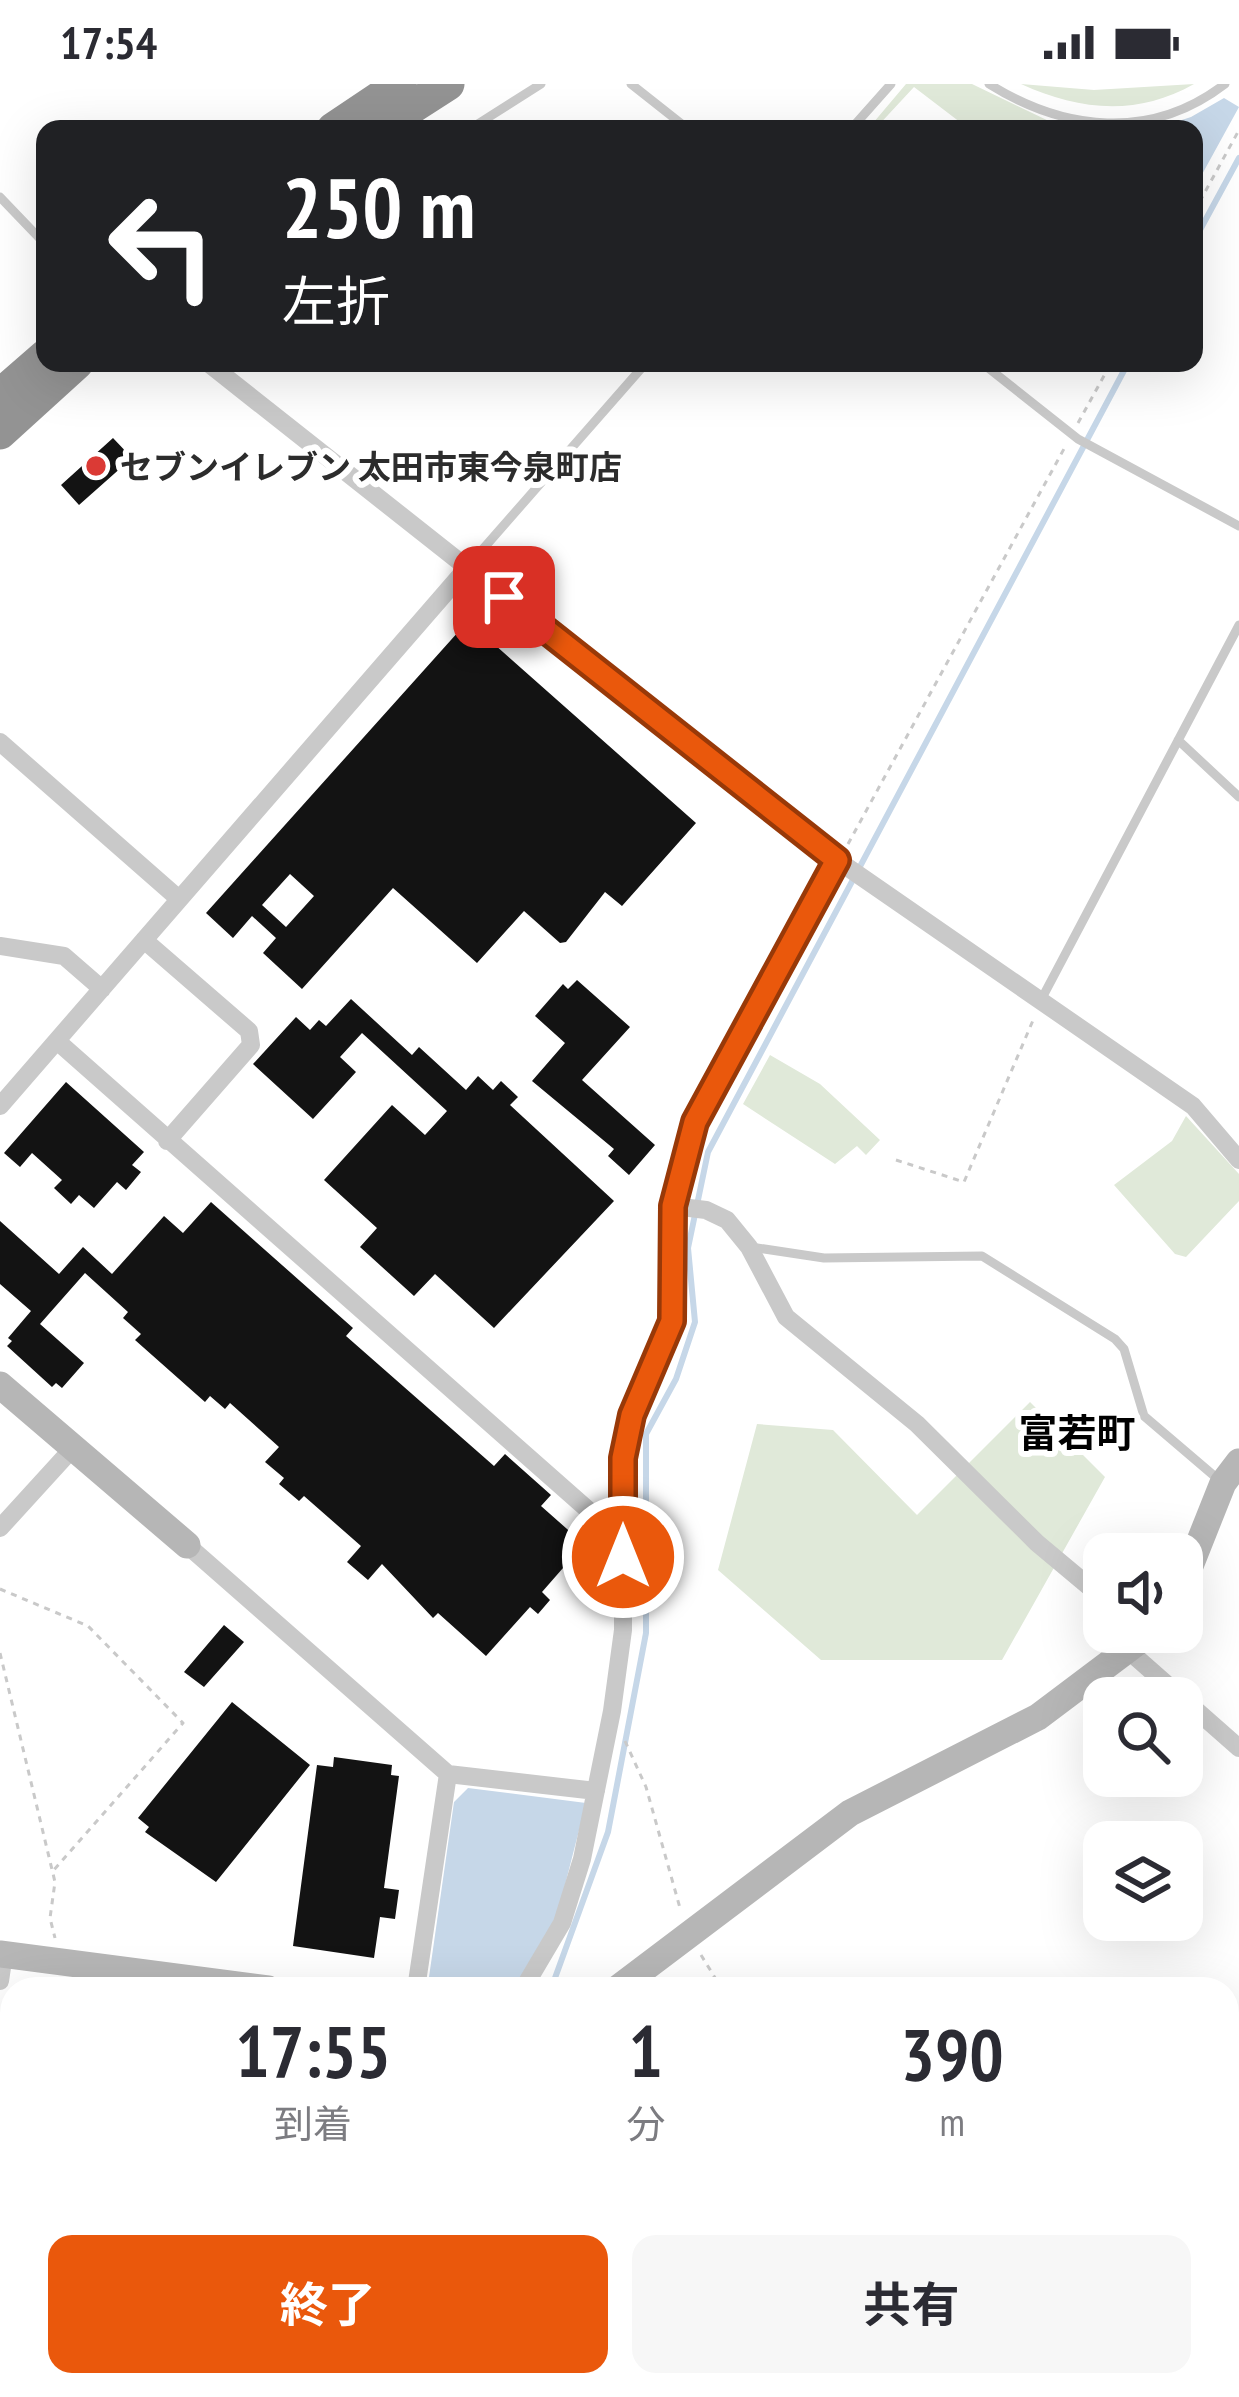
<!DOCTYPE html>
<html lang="ja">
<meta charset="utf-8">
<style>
:root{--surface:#fff;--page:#f7f7f7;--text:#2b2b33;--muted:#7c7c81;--accent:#ea580c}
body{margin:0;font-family:"PT Sans Narrow","Noto Sans JP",sans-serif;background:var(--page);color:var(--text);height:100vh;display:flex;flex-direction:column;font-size:45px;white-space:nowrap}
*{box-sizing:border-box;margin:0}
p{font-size:39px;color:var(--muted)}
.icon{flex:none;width:66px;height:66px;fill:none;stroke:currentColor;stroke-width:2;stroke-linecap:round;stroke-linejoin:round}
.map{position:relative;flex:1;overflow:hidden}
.details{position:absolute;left:0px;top:1893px;width:1239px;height:420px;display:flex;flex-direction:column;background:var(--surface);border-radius:36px 36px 0 0;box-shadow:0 12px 48px #0002}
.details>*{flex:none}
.hud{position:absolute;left:36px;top:36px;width:1167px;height:252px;border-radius:24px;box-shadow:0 12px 48px #0002;background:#202124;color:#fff;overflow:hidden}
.controls{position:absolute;left:1083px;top:1449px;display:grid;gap:24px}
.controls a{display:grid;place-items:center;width:120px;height:120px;border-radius:24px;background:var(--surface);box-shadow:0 12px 48px #0002;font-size:60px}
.pin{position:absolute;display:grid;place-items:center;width:102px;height:102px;color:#fff;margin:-51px;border-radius:24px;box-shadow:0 6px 18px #0006}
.me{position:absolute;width:132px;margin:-66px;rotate:0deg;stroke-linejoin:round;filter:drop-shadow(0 0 9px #0008)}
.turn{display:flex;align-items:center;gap:42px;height:252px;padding:0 48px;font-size:54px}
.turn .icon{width:156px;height:156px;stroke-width:2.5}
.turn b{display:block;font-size:84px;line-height:102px}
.eta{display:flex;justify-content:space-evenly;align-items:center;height:204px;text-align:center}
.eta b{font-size:72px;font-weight:700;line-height:84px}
.cta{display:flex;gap:24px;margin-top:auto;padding:24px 48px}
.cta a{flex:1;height:138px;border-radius:24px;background:var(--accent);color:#fff;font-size:48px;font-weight:700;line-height:138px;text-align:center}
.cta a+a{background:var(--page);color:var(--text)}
.status{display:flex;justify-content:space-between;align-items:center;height:84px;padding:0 60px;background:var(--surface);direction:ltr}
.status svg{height:33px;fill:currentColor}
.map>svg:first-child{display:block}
</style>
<div class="status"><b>17:54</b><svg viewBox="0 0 49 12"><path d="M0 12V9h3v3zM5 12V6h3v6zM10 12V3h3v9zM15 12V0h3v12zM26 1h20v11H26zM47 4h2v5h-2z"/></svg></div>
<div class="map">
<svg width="1239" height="2313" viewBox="0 0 1239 2313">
<rect width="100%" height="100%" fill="#fff"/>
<path fill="#e0e9d9" d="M906,0H972L1053,39L1047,45H969L914,3L875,45H868Z
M1021,0L1094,6L1194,0C1136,33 1078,26 1021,0Z
M770,971L820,1000L880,1056L866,1071L857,1062L835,1080L743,1020Z
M1186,1032L1239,1090V1117L1186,1173L1175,1170L1114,1101L1172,1057Z
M1030,1318L1105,1393L1002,1576H821L718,1486L757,1340L833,1346L917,1431Z"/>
<path fill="#c6d7e8" d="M1224,14L1239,23L1194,105V45H1154L1191,33Z
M468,1704L586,1719L556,1836L513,1905H434L428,1900L454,1718Z"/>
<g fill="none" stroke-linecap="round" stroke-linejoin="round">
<path stroke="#c6d7e8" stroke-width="6" d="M1194,157L1239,74
M551,1905L608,1748L646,1549V1350L676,1295L695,1238L688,1164L708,1068L1128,279
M86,2313L99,2301"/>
</g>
<path fill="#131313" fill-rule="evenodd" d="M113,354L132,374L79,421L61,401Z
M468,537L696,739L622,822L605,808L566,858L560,859L524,827L477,879L393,804L302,905L263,869L276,854L252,832L233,854L206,829ZM290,790L314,812L286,843L262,821Z
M577,896L630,943L582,996L655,1061L629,1091L608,1072L614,1065L532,997L565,959L535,932L563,900L568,905Z
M351,915L412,971L419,963L466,1006L478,992L493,1006L501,997L518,1013L510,1021L614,1117L494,1244L435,1190L414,1212L360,1163L377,1144L324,1096L392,1021L425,1051L447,1027L362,949L340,973L356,988L313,1035L253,980L296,933L310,946L319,936L326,942Z
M66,998L144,1068L132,1081L141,1088L126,1106L117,1098L94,1124L79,1111L71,1120L54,1104L62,1096L32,1069L20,1083L4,1069Z
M211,1118L353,1244L346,1252L494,1382L505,1370L551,1411L541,1422L584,1460L542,1508L550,1516L538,1530L530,1523L486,1572L438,1529L433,1534L382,1480L368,1496L347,1478L361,1462L304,1412L299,1417L279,1400L284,1394L265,1378L279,1363L230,1319L225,1325L210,1312L205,1318L135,1256L141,1250L123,1234L128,1228L85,1189L40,1240L84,1279L62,1304L56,1299L52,1303L7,1262L12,1257L8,1254L31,1227L0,1200V1137L59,1190L83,1163L112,1190L164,1132L183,1149Z
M224,1541L244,1558L204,1603L184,1588Z
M232,1618L310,1681L216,1798L145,1748L149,1743L138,1734Z
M334,1673L392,1681L391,1691L399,1692L384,1804L399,1806L395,1835L380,1833L374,1874L293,1862L317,1681L333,1683Z"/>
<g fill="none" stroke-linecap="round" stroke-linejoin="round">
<path stroke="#c9c9c9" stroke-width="3" stroke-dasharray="6 6" stroke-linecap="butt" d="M1194,128L1239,46
M1078,339L1111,279
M848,760L1065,363
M896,1076L964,1098L1034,934
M0,1505L88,1542L183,1639L53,1787
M0,1569L55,1798L50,1834L55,1854
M625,1657L646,1703L680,1824
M701,1871L722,1905
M1153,2301L1188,2313"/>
<path stroke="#c9c9c9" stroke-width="9" d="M631,0L688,45
M989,0C1064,47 1151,57 1225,0
M470,45L541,0
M851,45L891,0
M0,113L45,160
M982,279L1078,355L1239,442
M468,482L646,279
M1178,656L1239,713
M1041,916L1239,541
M751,1163L824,1174L982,1172L1115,1255L1124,1265L1144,1332L1219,1396"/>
<path stroke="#c9c9c9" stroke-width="18" d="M208,279L837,776L1193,1022L1239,1076
M0,658L179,815
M144,856L249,947L251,961L167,1057
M0,862L64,872L102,905
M57,957L595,1432L623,1436
M0,1022L467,484
M673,1122L706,1126L727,1136L749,1163L786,1233L917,1340L1037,1459L1104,1515
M0,1444L73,1364
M187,1461L448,1690L596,1707
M1130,1568L1239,1664
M0,1897L4,1870
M416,1905L448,1690
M523,1905L562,1839L582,1775L612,1627L623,1546V1374L631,1332L672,1237L673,1122L695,1038L837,776
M1227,1968L1239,1971
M475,2301L493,2313
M1052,2313L1059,2301"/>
<path stroke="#b6b6b6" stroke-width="27" d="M0,1301L187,1461
M1182,1502L1223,1399L1239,1378
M0,1870L268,1905
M617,1905L850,1729L1038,1633L1151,1548
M379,2313L386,2301"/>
<path stroke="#939393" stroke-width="33" d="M333,45L400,0
M378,45L448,0
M0,311L45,272
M0,349L77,279"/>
</g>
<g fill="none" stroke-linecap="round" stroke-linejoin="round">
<defs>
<path id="route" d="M504,513L837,776L695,1038L673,1122L672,1237L632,1331L623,1374V1473"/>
</defs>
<use href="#route" stroke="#983908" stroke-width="30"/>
<use href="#route" stroke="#ea580c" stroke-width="21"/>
</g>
<circle fill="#db3a35" stroke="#fff" stroke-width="4.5" cx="96" cy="382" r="12"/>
<g text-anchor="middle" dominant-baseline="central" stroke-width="12" stroke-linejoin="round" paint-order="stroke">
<g font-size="33" font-weight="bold" fill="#2c2c2c" stroke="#fff" text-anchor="start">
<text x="120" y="382">セブンイレブン 太田市東今泉町店</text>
</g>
<g font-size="39" font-weight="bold" fill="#000" stroke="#fff">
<text x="1077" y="1348">富若町</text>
</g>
</g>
</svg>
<div class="controls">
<a><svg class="icon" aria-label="sound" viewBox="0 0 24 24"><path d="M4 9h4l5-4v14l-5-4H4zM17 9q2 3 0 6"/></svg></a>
<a><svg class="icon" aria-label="search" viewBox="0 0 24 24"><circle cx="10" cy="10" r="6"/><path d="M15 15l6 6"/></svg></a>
<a><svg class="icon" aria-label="layers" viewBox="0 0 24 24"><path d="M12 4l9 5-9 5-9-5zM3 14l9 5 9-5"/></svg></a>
</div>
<div class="pin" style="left:504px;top:513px;background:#d93025"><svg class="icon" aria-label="arrive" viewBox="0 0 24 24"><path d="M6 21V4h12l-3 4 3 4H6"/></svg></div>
<svg class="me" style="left:623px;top:1473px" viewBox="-20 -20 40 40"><circle r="17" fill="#ea580c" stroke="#fff" stroke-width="3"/><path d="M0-11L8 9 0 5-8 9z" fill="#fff"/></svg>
<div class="hud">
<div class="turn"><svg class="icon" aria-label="left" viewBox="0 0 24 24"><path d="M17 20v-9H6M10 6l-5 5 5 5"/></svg><div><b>250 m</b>左折</div></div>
</div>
<section class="details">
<div class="eta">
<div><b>17:55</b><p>到着</p></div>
<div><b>1</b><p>分</p></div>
<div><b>390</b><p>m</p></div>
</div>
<div class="cta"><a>終了</a><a>共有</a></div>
</section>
</div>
